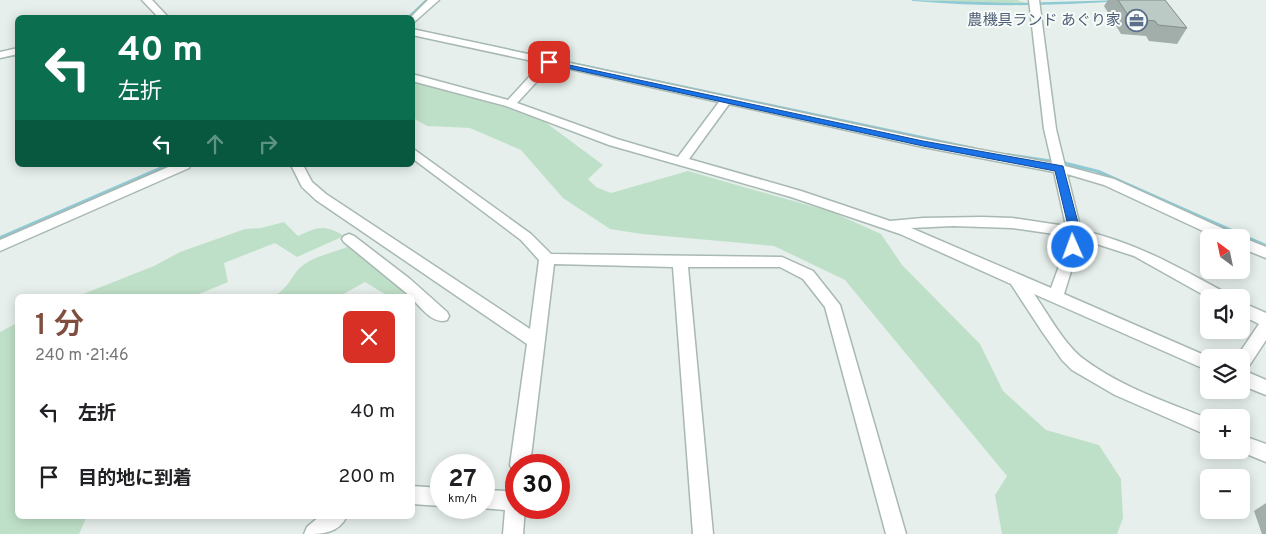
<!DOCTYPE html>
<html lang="ja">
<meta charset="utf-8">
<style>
:root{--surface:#fff;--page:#f6f6f6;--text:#202124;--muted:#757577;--accent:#7f4e3f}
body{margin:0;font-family:Overpass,"Noto Sans JP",sans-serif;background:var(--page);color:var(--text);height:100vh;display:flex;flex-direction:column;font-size:19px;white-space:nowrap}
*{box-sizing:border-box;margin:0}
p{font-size:16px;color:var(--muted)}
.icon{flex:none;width:28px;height:28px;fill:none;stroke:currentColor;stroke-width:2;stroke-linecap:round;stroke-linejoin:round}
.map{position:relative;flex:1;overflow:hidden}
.side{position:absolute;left:15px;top:294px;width:400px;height:225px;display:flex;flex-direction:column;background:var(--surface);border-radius:8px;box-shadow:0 2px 12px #0003}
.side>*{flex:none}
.top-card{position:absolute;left:15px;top:15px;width:400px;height:152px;border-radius:8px;box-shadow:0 2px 12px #0003;background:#0b6e4f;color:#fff;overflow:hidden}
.needle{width:32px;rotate:327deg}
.tools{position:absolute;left:1200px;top:229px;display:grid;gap:10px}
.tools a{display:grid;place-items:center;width:50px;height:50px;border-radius:8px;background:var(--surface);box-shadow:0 2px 12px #0003;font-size:25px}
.speed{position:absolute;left:430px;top:454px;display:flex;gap:10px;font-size:25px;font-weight:700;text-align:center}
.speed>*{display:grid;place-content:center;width:65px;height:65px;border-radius:50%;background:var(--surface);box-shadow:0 2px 12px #0003;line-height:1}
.speed small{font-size:12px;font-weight:400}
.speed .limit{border:8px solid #d22;background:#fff;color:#111}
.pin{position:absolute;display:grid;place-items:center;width:42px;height:42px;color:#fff;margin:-21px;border-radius:10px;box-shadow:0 2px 8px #0006}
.me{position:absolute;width:55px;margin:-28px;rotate:358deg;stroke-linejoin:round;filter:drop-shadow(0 0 4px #0008)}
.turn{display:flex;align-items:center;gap:18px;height:105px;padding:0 20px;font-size:22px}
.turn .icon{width:65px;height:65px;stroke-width:2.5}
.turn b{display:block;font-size:35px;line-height:42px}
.lanes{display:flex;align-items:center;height:48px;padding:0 20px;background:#0003;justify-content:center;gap:25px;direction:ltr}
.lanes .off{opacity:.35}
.round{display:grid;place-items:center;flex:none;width:52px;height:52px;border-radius:8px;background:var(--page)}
.summary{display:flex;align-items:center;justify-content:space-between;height:85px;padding:0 20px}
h1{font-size:30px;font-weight:600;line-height:38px;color:var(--accent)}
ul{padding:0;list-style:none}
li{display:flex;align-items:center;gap:15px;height:65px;padding:0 20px}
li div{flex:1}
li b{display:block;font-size:19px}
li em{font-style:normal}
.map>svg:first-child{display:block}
</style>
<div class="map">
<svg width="1266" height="534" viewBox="0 0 1266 534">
<rect width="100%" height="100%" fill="#e6efeb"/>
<path fill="#bfe0c8" d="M927,0H1017L1025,3L957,2Z
M412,82L537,116L603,165L588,179L596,187L611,193L688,171L832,212L881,234L902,265L980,344L1003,391L1046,430L1099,445L1121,479L1123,518L1117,534H1002L995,495L1007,476L845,280L774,246L642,234L610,229L563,198L521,150L470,128L427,126L413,118Z
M284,222L298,236C318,227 324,224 344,236L297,257L275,243L224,263L228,282L194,296H78L154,266L180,252L245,229L261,228Z
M347,247L352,248L409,295L407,296H388L365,282L340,296H271C287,293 291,275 302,266C314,256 333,253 347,247Z
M17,323L18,516H87L79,534H0V332Z"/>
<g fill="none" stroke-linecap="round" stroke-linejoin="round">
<path fill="#8ec9d4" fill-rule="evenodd" d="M425,0H429L411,18H406Z
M911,0L1017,3L1123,0L1121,1C1051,6 983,7 913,1Z
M412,28L974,147L977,149L974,151L412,30Z
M18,53V56L0,59V57Z
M1007,153L1067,162L1099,170L1266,244V249L1095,172L1067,166L1005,156V154Z
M164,165H172L0,241V236Z"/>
<defs>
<path id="street" d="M142,0H152L169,18H159Z
M428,0H439L412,24V18H410Z
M1029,0H1039L1056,129L1065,166L1114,179L1237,235L1239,238H1218L1104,185L1067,174L1081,230C1139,244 1176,266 1228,294L1230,298H1209L1134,256L1081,239L1064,294L1211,358H1209V371L1034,294C1048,314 1065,346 1085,360C1121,387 1167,402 1209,419V436L1115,395L1072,370L1062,360L1043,333L1011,284L900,234L791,197L609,145L506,106L412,81V74L508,100L542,63L412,35V29L923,139L1052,163L1044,129ZM552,65L719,102L678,157L617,139L517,103ZM729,104L923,147L1054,172L1066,226L1012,218L982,217L923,218L890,221L801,191L689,159ZM953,226L1012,228L1068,236L1066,247L1051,288L911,228Z
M18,48V54L0,58V52Z
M412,148L531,234L551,254L782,257L813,271L840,305L906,534H886L825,307L803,279L780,267H688L713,534H693L673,267L554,264L530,465H516V472L513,471L510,465L527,344L316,200L302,187L291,165H303L312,182L326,194L530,329L539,260L521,240L412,158Z
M173,165H190L189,168L0,251V240Z
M349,234L354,236L410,279L447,312L449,316L447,320C433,325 422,308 412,299V296H410L344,242L342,239L344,236Z
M1241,237L1266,247V258L1241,248V238H1239Z
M1241,302L1266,313V340L1247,369L1243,370L1266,380V395L1241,385V358H1236L1259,324L1241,315Z
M1241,435L1266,444V462L1237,450H1241Z
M412,486L441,488V506L412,504Z
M516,487V508H525L523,534H503L505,510L481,508H484V490L508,491Z
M320,516H347C338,534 322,534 304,534L307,527Z"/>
</defs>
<use href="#street" stroke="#a8b8b2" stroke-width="3"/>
<use href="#street" fill="#fff" fill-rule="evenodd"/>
</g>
<path fill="#a1aea9" d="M1108,0H1165L1187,28L1177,44L1149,41L1146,36L1121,34L1104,6Z
M1266,503V534H1262L1254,511Z"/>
<path fill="#bbcac4" stroke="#838d89" d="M1118,0H1165L1187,28L1158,25L1155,21L1130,18Z"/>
<path fill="#1a73e8" stroke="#114b97" d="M546,60L923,141L1063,166L1081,234L1079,247L1073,251L1068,247L1070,234L1055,171L923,146L549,64L545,62Z"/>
<defs>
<symbol id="office-ring" viewBox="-11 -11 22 22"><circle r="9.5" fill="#f7fbf9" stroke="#5c6f8a" stroke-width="1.5"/><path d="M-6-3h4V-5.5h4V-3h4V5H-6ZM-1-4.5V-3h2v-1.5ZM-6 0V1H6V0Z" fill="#5c6f8a"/></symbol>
</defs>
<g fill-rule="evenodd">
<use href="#office-ring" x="1124" y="8" width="25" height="25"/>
</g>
<g text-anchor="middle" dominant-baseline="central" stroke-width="4" stroke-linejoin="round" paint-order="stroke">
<g font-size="15" fill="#4e5e75" stroke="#f7fbf9" text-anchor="end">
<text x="1121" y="21">農機具ランド あぐり家</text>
</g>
</g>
</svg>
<div class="tools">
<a><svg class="needle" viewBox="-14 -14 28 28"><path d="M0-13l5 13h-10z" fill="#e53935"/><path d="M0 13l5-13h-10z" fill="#757577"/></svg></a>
<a><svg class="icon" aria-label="sound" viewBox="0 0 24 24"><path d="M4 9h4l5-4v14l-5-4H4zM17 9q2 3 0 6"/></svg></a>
<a><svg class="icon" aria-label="layers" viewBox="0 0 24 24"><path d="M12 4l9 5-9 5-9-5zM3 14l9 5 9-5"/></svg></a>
<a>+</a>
<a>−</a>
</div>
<div class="speed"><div>27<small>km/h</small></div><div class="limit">30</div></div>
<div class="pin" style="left:549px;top:62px;background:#d93025"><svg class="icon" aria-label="arrive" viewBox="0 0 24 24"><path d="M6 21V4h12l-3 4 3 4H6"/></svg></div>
<svg class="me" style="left:1073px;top:247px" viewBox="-20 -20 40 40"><circle r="17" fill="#1a73e8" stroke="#fff" stroke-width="3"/><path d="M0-11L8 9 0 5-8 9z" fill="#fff"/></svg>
<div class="top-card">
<div class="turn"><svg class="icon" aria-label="left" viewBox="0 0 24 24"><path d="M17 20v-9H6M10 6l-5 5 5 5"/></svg><div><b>40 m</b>左折</div></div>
<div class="lanes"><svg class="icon" aria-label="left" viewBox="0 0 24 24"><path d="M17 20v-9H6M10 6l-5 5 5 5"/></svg><svg class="icon off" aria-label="ahead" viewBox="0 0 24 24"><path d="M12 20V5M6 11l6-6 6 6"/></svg><svg class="icon off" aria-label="right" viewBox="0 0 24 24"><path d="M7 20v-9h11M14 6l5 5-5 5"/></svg></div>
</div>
<section class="side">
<div class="summary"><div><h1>1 分</h1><p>240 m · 21:46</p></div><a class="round" style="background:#d93025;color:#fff"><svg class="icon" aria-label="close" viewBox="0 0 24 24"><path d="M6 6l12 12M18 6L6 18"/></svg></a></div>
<ul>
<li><svg class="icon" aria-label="left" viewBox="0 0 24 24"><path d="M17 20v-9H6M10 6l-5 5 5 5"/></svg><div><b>左折</b></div><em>40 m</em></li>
<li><svg class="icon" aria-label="arrive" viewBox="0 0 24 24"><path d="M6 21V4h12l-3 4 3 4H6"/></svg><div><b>目的地に到着</b></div><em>200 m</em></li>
</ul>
</section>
</div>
